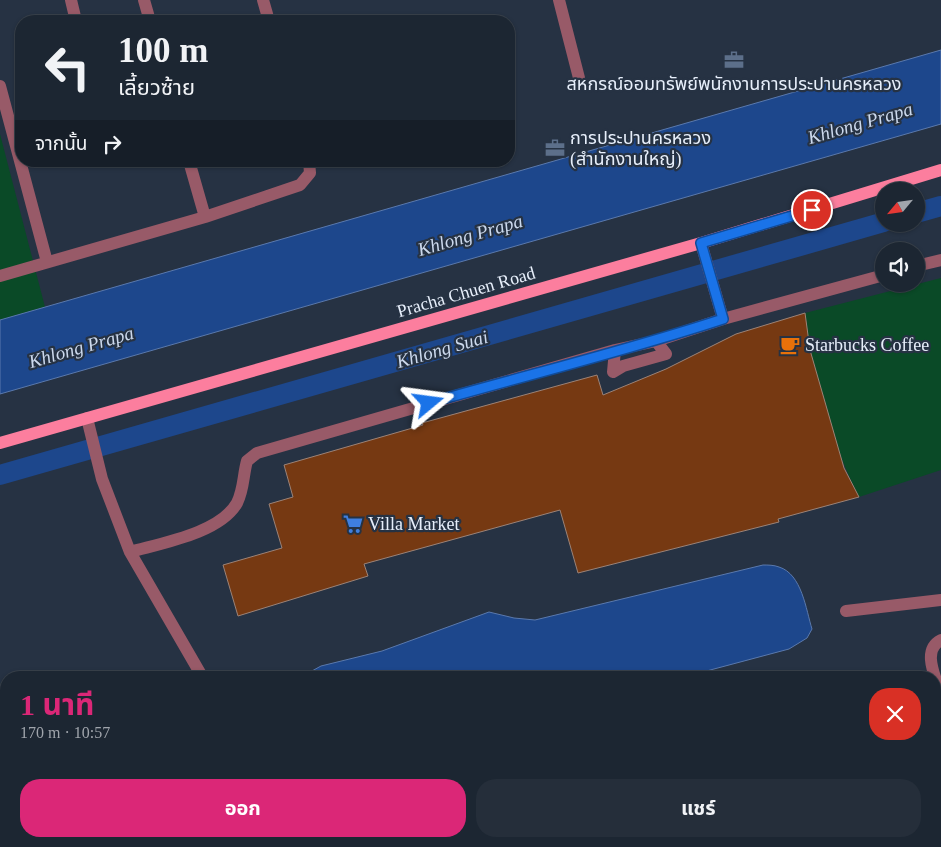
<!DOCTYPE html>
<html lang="th">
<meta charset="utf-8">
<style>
:root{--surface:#1c2632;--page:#252e3a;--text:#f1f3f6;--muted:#a0a5ac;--line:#3a434d;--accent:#db2777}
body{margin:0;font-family:"Times New Roman","Noto Sans Thai",serif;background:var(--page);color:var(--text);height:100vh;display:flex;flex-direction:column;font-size:19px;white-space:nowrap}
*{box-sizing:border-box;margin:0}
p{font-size:16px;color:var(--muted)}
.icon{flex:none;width:28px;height:28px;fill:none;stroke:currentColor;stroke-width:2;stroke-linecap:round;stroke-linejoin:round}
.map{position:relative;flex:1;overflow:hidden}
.side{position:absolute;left:0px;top:671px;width:941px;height:176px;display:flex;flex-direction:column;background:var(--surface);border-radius:20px 20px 0 0;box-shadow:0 1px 4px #0004,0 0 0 1px var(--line)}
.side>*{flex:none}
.guide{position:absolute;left:15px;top:15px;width:500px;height:152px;border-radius:20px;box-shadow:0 1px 4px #0004,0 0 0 1px var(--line);background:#1c2632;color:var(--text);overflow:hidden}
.needle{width:32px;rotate:241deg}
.buttons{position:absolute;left:875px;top:182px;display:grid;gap:10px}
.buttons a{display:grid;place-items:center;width:50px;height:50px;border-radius:50%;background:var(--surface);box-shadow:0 1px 4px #0004,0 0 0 1px var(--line);font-size:25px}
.pin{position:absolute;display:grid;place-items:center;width:42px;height:42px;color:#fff;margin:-21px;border:2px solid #fff;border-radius:50%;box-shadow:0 1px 5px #0007}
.me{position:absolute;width:55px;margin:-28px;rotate:74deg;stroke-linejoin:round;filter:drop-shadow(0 0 4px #0008)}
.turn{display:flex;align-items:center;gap:18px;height:105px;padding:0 20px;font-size:22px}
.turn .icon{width:65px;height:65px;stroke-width:2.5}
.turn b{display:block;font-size:35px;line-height:42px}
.then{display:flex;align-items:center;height:48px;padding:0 20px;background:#0003;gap:10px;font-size:19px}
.round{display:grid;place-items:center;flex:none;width:52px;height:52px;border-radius:20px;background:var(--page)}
.head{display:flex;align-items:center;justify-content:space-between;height:85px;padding:0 20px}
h1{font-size:30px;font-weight:700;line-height:38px;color:var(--accent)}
.cta{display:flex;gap:10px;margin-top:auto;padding:10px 20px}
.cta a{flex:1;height:58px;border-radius:20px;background:var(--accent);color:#fff;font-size:20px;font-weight:700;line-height:58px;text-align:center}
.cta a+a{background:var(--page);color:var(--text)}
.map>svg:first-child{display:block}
</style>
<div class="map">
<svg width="941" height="847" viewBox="0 0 941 847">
<rect width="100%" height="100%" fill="#263243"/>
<path fill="#0a4a27" d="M0,134L45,307L0,320Z
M941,278V470L859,497C832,444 812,372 805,313Z"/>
<path fill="#1d478c" stroke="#5a79ad" d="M941,50V124L0,394V320Z
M763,565C768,565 774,565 779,567C802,574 806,610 812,629L807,638L789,649L684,677H301L321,666L382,651L489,612L514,618L535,620Z"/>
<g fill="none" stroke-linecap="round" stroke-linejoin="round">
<path stroke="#1d478c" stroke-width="20" d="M916,213L941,206
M0,475L884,222"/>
</g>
<path fill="#763912" stroke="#9c8377" d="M805,313L810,350L844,468L859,497L778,519L779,522L578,573L560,510L364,564L368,576L238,616L223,565L282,548L269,504L293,497L284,465L423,425L422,423L597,375L603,395L666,369L736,334Z"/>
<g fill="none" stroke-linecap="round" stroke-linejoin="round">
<path stroke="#985a68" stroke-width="12" d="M71,0L76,21
M144,0L150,21
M263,0L269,21
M559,0L579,78
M0,86L47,262
M189,161L205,217
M701,243L723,319
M916,266L941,260
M0,276L205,217L300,185L310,173L309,161
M615,350L613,372L623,366L666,354L656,341
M87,418L102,479L130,552L203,678
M130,552C162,543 220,533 237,503C244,489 243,475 247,461L257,453L615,350L656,341L723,319L884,275
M846,611L941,600
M941,640C921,650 936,678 941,695
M293,841L295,847
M644,841V847
M157,847L166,841
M545,847L564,841"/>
<path stroke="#fc7e9e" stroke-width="12" d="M0,443L701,243L941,170"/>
</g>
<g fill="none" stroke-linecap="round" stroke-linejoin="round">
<defs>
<path id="route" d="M429,403C527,375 626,351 723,319L701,243L812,210"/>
</defs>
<use href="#route" stroke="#114b97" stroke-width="12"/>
<use href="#route" stroke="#1a73e8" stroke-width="9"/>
</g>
<defs>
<symbol id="office-bare" viewBox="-9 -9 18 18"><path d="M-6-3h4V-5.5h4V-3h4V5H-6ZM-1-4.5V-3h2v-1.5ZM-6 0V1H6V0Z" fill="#5c6f8a" stroke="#263243" stroke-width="2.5" paint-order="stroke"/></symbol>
<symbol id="cafe-bare" viewBox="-9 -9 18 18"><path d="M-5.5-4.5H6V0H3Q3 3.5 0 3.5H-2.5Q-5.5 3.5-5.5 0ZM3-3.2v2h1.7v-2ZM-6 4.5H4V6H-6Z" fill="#e8710a" stroke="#263243" stroke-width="2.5" paint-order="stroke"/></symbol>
<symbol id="supermarket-bare" viewBox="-9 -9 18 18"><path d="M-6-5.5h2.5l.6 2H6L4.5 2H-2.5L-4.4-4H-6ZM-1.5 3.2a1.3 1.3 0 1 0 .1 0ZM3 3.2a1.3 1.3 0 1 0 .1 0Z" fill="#3f7fe0" stroke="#263243" stroke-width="2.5" paint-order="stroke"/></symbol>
</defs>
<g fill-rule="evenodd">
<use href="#office-bare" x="720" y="46" width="28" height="28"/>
<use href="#office-bare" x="541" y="134" width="28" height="28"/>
<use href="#cafe-bare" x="776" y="331" width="28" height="28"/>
<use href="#supermarket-bare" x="339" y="510" width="28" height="28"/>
</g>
<g text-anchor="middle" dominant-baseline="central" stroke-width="4.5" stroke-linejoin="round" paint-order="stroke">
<g font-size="18" fill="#e7effb" stroke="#263243" text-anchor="start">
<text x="734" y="84" text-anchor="middle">สหกรณ์ออมทรัพย์พนักงานการประปานครหลวง</text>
<text x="570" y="138">การประปานครหลวง<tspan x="570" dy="21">(สำนักงานใหญ่)</tspan></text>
<text x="805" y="345">Starbucks Coffee</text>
<text x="368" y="524">Villa Market</text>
</g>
<g font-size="18" fill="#e7effb" stroke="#263243">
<text transform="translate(466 292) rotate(-16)">Pracha Chuen Road</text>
</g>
<g font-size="19" font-style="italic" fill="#ccd9ed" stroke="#263243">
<text transform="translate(860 123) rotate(-16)">Khlong Prapa</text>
<text transform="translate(470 235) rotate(-16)">Khlong Prapa</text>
<text transform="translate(81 347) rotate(-16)">Khlong Prapa</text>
<text transform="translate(442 349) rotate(-16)">Khlong Suai</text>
</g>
</g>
</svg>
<div class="buttons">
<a><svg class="needle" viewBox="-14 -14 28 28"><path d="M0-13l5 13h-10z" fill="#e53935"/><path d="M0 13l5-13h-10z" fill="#a0a5ac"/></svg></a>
<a><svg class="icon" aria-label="sound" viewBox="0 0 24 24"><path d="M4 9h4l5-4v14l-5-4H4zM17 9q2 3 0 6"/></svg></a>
</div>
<div class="pin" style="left:812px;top:210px;background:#d93025"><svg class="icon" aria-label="arrive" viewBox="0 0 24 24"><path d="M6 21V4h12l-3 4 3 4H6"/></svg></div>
<svg class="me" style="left:429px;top:403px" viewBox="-20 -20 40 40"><path d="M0-17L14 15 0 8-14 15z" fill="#1a73e8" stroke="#fff" stroke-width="4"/></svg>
<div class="guide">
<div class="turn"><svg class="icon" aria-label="left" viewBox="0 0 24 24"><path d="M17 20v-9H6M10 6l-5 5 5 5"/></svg><div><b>100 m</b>เลี้ยวซ้าย</div></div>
<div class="then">จากนั้น<svg class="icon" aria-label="right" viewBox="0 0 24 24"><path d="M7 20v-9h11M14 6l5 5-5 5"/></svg></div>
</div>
<section class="side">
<div class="head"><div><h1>1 นาที</h1><p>170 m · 10:57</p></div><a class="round" style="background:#d93025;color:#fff"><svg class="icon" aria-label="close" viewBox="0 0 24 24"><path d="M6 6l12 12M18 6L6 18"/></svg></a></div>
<div class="cta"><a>ออก</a><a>แชร์</a></div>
</section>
</div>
